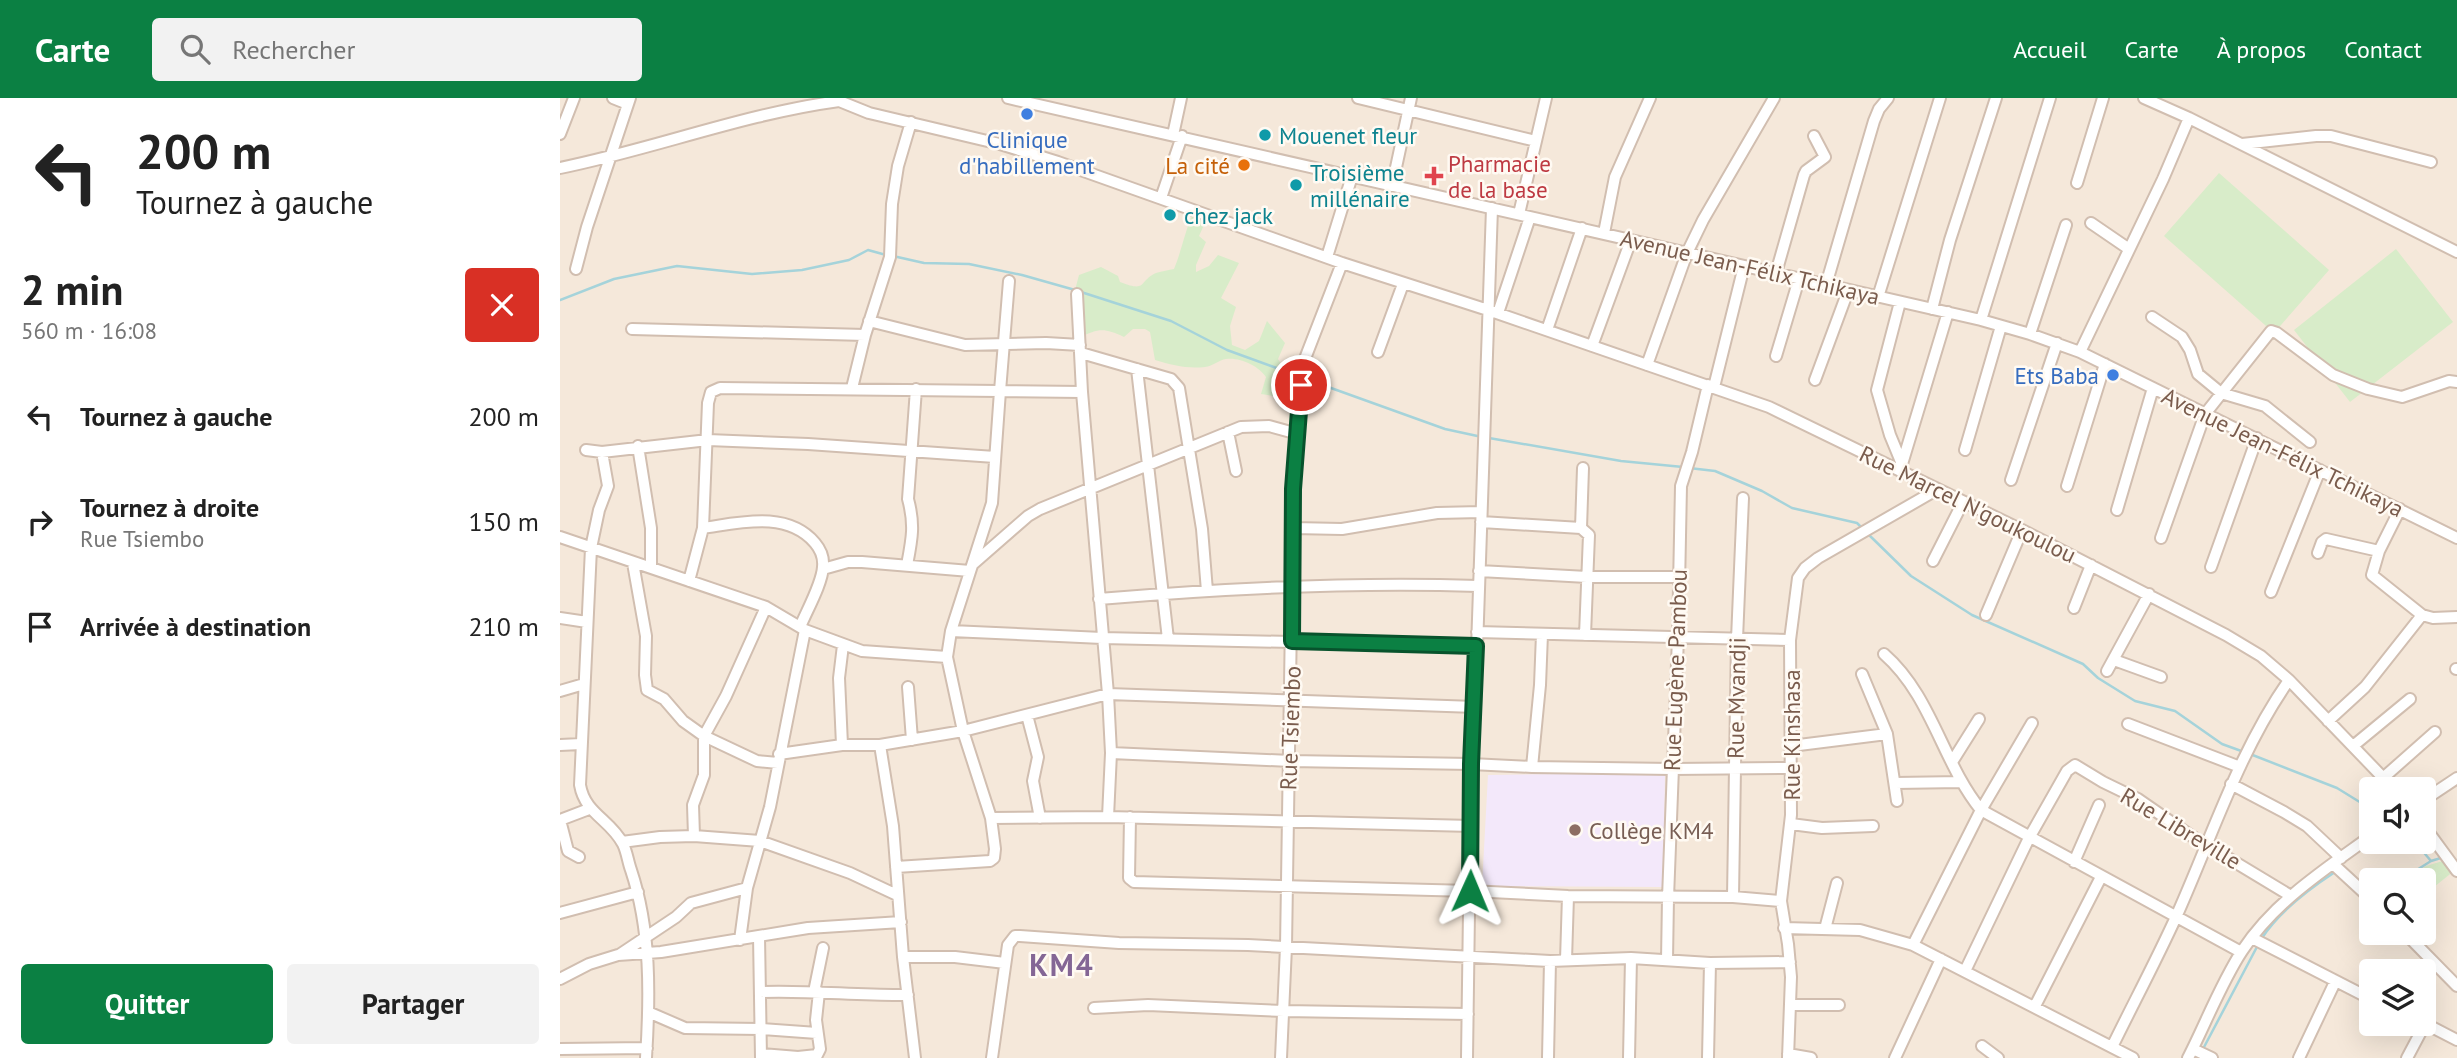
<!DOCTYPE html>
<html lang="fr">
<meta charset="utf-8">
<style>
:root{--surface:#fff;--page:#f2f2f2;--text:#222;--muted:#767676;--accent:#0b8043}
body{margin:0;font-family:"PT Sans",sans-serif;background:var(--page);color:var(--text);height:100vh;display:flex;flex-direction:column;font-size:26px;white-space:nowrap}
*{box-sizing:border-box;margin:0}
p{font-size:23px;color:var(--muted)}
.icon{flex:none;width:38px;height:38px;fill:none;stroke:currentColor;stroke-width:2;stroke-linecap:round;stroke-linejoin:round}
.map{position:relative;flex:1;overflow:hidden}
.details{display:flex;flex-direction:column;background:var(--surface);width:560px}
.details>*{flex:none}
.guide{background:#fff;color:var(--text);overflow:hidden}
.controls{position:absolute;left:1799px;top:679px;display:grid;gap:14px}
.controls a{display:grid;place-items:center;width:77px;height:77px;border-radius:7px;background:var(--surface);box-shadow:0 7px 28px #0002;font-size:35px}
.pin{position:absolute;display:grid;place-items:center;width:60px;height:60px;color:#fff;margin:-30px;border:4px solid #fff;border-radius:50%;box-shadow:0 2px 7px #0007}
.me{position:absolute;width:77px;margin:-38px;rotate:1deg;stroke-linejoin:round;filter:drop-shadow(0 0 5px #0008)}
.turn{display:flex;align-items:center;gap:24px;height:147px;padding:0 21px;font-size:32px}
.turn .icon{width:91px;height:91px;stroke-width:2.5}
.turn b{display:block;font-size:49px;line-height:60px}
.round{display:grid;place-items:center;flex:none;width:74px;height:74px;border-radius:7px;background:var(--page)}
.overview{display:flex;align-items:center;justify-content:space-between;height:119px;padding:0 21px}
h1{font-size:42px;font-weight:700;line-height:52px}
.cta{display:flex;gap:14px;margin-top:auto;padding:14px 21px}
.cta a{flex:1;height:80px;border-radius:7px;background:var(--accent);color:#fff;font-size:28px;font-weight:700;line-height:80px;text-align:center}
.cta a+a{background:var(--page);color:var(--text)}
ul{padding:0;list-style:none}
li{display:flex;align-items:center;gap:21px;height:105px;padding:0 21px}
li div{flex:1}
li b{display:block;font-size:26px}
li em{font-style:normal}
header{display:flex;align-items:center;gap:42px;box-sizing:border-box;height:98px;padding:0 35px;background:var(--accent);color:#fff}
header strong{font-size:33px}
nav{display:flex;gap:38px;margin-inline-start:auto;font-size:24px}
.search{width:490px;height:63px;background:var(--page);display:flex;align-items:center;gap:18px;box-sizing:border-box;padding:0 24px;border-radius:7px;color:var(--muted);font-size:26px}
main{display:flex;flex:1;min-height:0}
.map>svg:first-child{display:block}
</style>
<header>
<strong>Carte</strong>
<div class="search"><svg class="icon" aria-label="search" viewBox="0 0 24 24"><circle cx="10" cy="10" r="6"/><path d="M15 15l6 6"/></svg>Rechercher</div>
<nav><a>Accueil</a><a>Carte</a><a>À propos</a><a>Contact</a></nav>
</header>
<main>
<section class="details">
<div class="guide">
<div class="turn"><svg class="icon" aria-label="left" viewBox="0 0 24 24"><path d="M17 20v-9H6M10 6l-5 5 5 5"/></svg><div><b>200 m</b>Tournez à gauche</div></div>
</div>
<div class="overview"><div><h1>2 min</h1><p>560 m · 16:08</p></div><a class="round" style="background:#d93025;color:#fff"><svg class="icon" aria-label="close" viewBox="0 0 24 24"><path d="M6 6l12 12M18 6L6 18"/></svg></a></div>
<ul>
<li><svg class="icon" aria-label="left" viewBox="0 0 24 24"><path d="M17 20v-9H6M10 6l-5 5 5 5"/></svg><div><b>Tournez à gauche</b></div><em>200 m</em></li>
<li><svg class="icon" aria-label="right" viewBox="0 0 24 24"><path d="M7 20v-9h11M14 6l5 5-5 5"/></svg><div><b>Tournez à droite</b><p>Rue Tsiembo</p></div><em>150 m</em></li>
<li><svg class="icon" aria-label="arrive" viewBox="0 0 24 24"><path d="M6 21V4h12l-3 4 3 4H6"/></svg><div><b>Arrivée à destination</b></div><em>210 m</em></li>
</ul>
<div class="cta"><a>Quitter</a><a>Partager</a></div>
</section>
<div class="map">
<svg width="1897" height="960" viewBox="0 0 1897 960">
<rect width="100%" height="100%" fill="#fdf6ec"/>
<path fill="#f5e8da" fill-rule="evenodd" d="M0,0H1897V960H0ZM1811,691H1864V744H1811ZM1811,782H1864V835H1811ZM1811,873H1864V926H1811Z"/>
<path fill="#f3e8fa" d="M1086,675L1105,676L1103,789L922,788L928,677Z"/>
<path fill="#d8ecc9" d="M1659,75L1769,172L1714,235L1604,138Z
M634,113L648,118L639,138L646,144L636,167V174L649,168L658,157L679,165L661,200L676,209L670,228L672,247L685,252L699,243L707,223L725,245L718,261L734,286L726,300L701,296L706,279C699,268 680,259 666,261C659,262 653,268 645,269C627,271 612,267 595,262L590,234L585,231H573L564,239C544,230 539,230 519,240L514,196L519,177L541,169L558,178L560,184C588,195 578,183 596,175C602,173 609,172 614,171C622,152 625,132 634,113Z
M1836,151L1893,224L1790,304L1734,232Z
M1886,762L1894,773L1864,797V782H1849L1847,780L1866,768Z"/>
<g fill="none" stroke-linecap="round" stroke-linejoin="round">
<path stroke="#a5d3da" stroke-width="2.5" d="M333,158L364,165L409,166L462,177L515,192
M521,194L611,223L667,252L736,277
M0,202L54,181L117,168L192,176L242,172L289,162L308,152L326,157
M746,281L885,331L922,339
M929,340L1061,363L1123,369
M1129,370L1155,373L1202,393L1232,410L1297,425L1302,430
M1307,435L1351,478L1412,517L1523,566L1538,580L1575,603L1615,613L1662,646L1684,654
M1690,656L1777,690L1811,711
M1855,744L1871,763
M1841,782L1871,763L1884,759
M1702,840C1719,814 1749,791 1775,774
M1643,951L1699,845"/>
<defs>
<path id="minor" d="M53,0L68,6
M272,0L309,15L440,46L498,64L782,165L928,212L1209,309L1462,432L1666,537L1701,558L1729,582L1834,691
M448,0L1421,222L1470,236L1520,254L1897,440
M798,0L976,43
M1629,20L1897,154
M0,36L14,0
M613,37L621,0
M1682,46L1756,38H1771L1871,64
M0,70C94,51 183,16 279,3
M1517,85L1543,0
M832,88L851,0
M601,100L622,38
M959,116L986,0
M1531,125L1569,151
M1044,135L1055,79L1090,0
M767,159L792,78
M16,171L27,129L70,0
M1216,175L1244,77L1246,73L1265,59L1254,38
M1266,187L1314,23L1319,11L1328,0
M517,196L522,294L548,596L551,655L548,719
M1318,199L1380,0
M1340,204L1317,292L1330,337L1342,366
M1372,211L1390,142L1436,0
M938,215L970,119
M1592,219L1622,239L1630,252L1638,276L1661,295L1705,308L1750,344
M1421,222L1490,0
M309,223L405,247L486,245L520,247
M72,231L305,237
M987,232L1022,130
M1470,236L1506,127
M1032,248L1071,142
M818,254L843,186
M1520,254L1603,81L1629,20L1584,0
M521,255L611,281L619,290L642,431L647,493
M1216,258L1239,181
M1087,267L1127,155L1143,122L1214,0
M577,271L608,541
M1255,282L1288,193
M1154,289L1184,168
M292,290L305,237L330,159L332,106L338,68L351,24
M668,334L676,373
M78,348L91,430V469
M26,352L42,354L148,342L248,346L435,359
M1405,352L1441,228
M42,354L48,388L39,412L31,450L20,687C25,716 50,721 63,746C67,754 68,764 71,772C91,832 90,897 86,960
M1342,366L1388,214
M1451,382L1497,245
M1507,388L1545,266
M1840,411L1819,453L1812,477L1862,517L1873,520L1897,519
M1557,412L1593,290
M921,424L1021,430L1029,437L1025,537
M143,430C179,425 227,412 255,445C261,452 264,459 263,469C262,486 247,512 240,529
M733,430L782,431L877,415L921,414
M1021,430L1023,370
M0,439L206,509L245,532L302,553L387,559
M1601,440L1645,316L1711,233L1717,235L1773,277L1808,291L1842,299L1889,283L1897,284
M1758,455L1762,444L1766,441L1819,453
M1373,463L1403,404
M73,465L86,538L85,577L87,592L104,601L123,623L144,638L197,663L218,665
M413,466L468,418L480,411L681,329L709,328L738,336
M347,467C352,441 355,427 348,401L356,291
M1651,469L1697,340
M263,471L288,464H302L410,473
M919,473L1027,479H1118
M129,483L143,430L148,305L151,294L160,290L440,293L449,183
M1711,494L1760,372
M539,501C666,490 791,484 918,488
M1514,510L1531,467
M1426,517L1462,432
M0,520L27,524
M391,533L542,540L916,548
M917,534L1230,542
M1324,556C1372,598 1382,664 1421,712L1681,854
M1554,562L1601,579
M1896,571H1897
M1547,573L1589,496
M1302,576L1327,636L1337,703
M348,589L352,642
M0,593L24,586
M467,617L478,659L473,683L480,720
M1768,623L1805,589L1862,517
M1568,626L1680,669
M0,647L21,646
M282,647L279,580L283,547
M320,647L333,728L343,859L355,960
M1231,648L1327,636
M1793,648L1850,601
M551,655L730,663L911,666L972,669L1112,671L1231,670
M219,656L282,647H320L403,633L548,596L915,609
M1392,664L1419,621
M972,669L980,587L982,536
M1823,680L1875,634
M1335,685L1401,684
M1671,686L1724,714L1747,728L1781,760
M1864,702L1897,680
M570,719L569,780L574,784L910,793L1008,798L1173,799L1221,803
M431,720L548,719L912,728
M0,722L8,753L19,759
M0,722L29,711
M1231,726L1262,730L1313,728
M1864,728L1897,773
M134,738L133,707L144,677V638L166,598L206,509
M62,744L100,739L134,738L200,743L290,775L337,797
M1514,764L1539,707
M1773,766L1811,801
M336,769L430,763L434,760L435,751L431,720L403,633L387,559L391,533L432,405L440,293L522,294
M1173,799L1177,541L1183,400
M0,815L78,794
M1224,830L1300,832L1353,847L1573,960
M1265,831L1277,785
M1845,835L1897,888
M199,838L201,960
M1692,840L1811,901
M180,842L187,790L210,709L245,532
M1353,847L1421,712L1472,625
M59,857L116,819L131,805L187,790
M343,859H395L445,865
M1006,862L1008,798
M1107,862L1108,800L1118,539L1121,388L1132,354L1148,287
M1405,873L1469,740L1507,673L1515,667L1543,684L1578,701L1630,737L1731,798
M0,881L29,866L58,857L101,854L248,830L341,824
M200,894C250,892 299,898 348,897
M254,894L263,850
M1230,907H1279
M1475,908L1541,779
M534,910L588,907L724,913L908,916
M88,914L125,930L201,931L257,935
M1864,925L1897,942
M1422,948L1438,960
M1552,949C1573,906 1596,863 1616,819C1652,739 1678,655 1729,582
M0,951L87,950
M1633,951L1652,960
M201,956L238,959L257,957L260,951L256,922L259,894
M1228,956L1251,960
M432,960L448,847L455,838H460L559,845L688,847L990,863L1071,860L1150,865L1230,864
M721,960L726,849L733,391L741,278L746,258L782,165
M907,960L911,666L915,609L932,110
M988,960L990,863
M1069,960L1071,860
M1148,960L1150,865
M1228,960L1231,879L1228,846L1221,803L1231,717L1230,542L1238,480L1245,470L1258,460L1378,391
M1335,960L1381,861
M1628,960C1645,927 1662,883 1682,853C1714,804 1764,772 1811,738
M1739,960L1775,884
M1847,960L1865,926"/>
</defs>
<use href="#minor" stroke="#d1beb0" stroke-width="14"/>
<use href="#minor" stroke="#fff" stroke-width="10"/>
</g>
<g fill="none" stroke-linecap="round" stroke-linejoin="round">
<defs>
<path id="route" d="M741,287L733,391L732,543L916,548L911,666L910,793"/>
</defs>
<use href="#route" stroke="#07532c" stroke-width="18"/>
<use href="#route" stroke="#0b8043" stroke-width="12"/>
</g>
<g fill="#3f7fe0" stroke="#fffaf3" stroke-width="2.5">
<circle cx="467" cy="16" r="7"/>
<circle cx="1553" cy="277" r="7"/>
</g>
<g fill="#0f9aa8" stroke="#fffaf3" stroke-width="2.5">
<circle cx="705" cy="37" r="7"/>
<circle cx="736" cy="87" r="7"/>
<circle cx="610" cy="117" r="7"/>
</g>
<circle fill="#e8710a" stroke="#fffaf3" stroke-width="2.5" cx="684" cy="67" r="7"/>
<path fill="#e0444e" stroke="#fffaf3" stroke-width="2.5" d="M870.5 67.5h7v7h7v7h-7v7h-7v-7h-7v-7h7z"/>
<circle fill="#8d6e63" stroke="#fffaf3" stroke-width="2.5" cx="1015" cy="732" r="7"/>
<g text-anchor="middle" dominant-baseline="central" stroke-width="5" stroke-linejoin="round" paint-order="stroke">
<g font-size="23" fill="#0d838f" stroke="#fffaf3" text-anchor="start">
<text x="719" y="37">Mouenet fleur</text>
<text x="750" y="74">Troisième<tspan x="750" dy="26">millénaire</tspan></text>
<text x="624" y="117">chez jack</text>
</g>
<g font-size="23" fill="#366cbe" stroke="#fffaf3">
<text x="467" y="41">Clinique<tspan x="467" dy="26">d'habillement</tspan></text>
<text x="1539" y="277" text-anchor="end">Ets Baba</text>
</g>
<g font-size="23" fill="#be3a42" stroke="#fffaf3" text-anchor="start">
<text x="888" y="65">Pharmacie<tspan x="888" dy="26">de la base</tspan></text>
</g>
<g font-size="23" fill="#c56008" stroke="#fffaf3" text-anchor="end">
<text x="670" y="67">La cité</text>
</g>
<g font-size="23" fill="#7a5c4d" stroke="#fffaf3">
<text transform="translate(1190 169) rotate(13)">Avenue Jean-Félix Tchikaya</text>
<text transform="translate(1723 354) rotate(26)">Avenue Jean-Félix Tchikaya</text>
<text transform="translate(1408 406) rotate(26)">Rue Marcel N'goukoulou</text>
<text transform="translate(1115 572) rotate(-88)">Rue Eugène Pambou</text>
<text transform="translate(1176 600) rotate(-89)">Rue Mvandji</text>
<text transform="translate(730 630) rotate(-88)">Rue Tsiembo</text>
<text transform="translate(1231 637) rotate(-90)">Rue Kinshasa</text>
<text transform="translate(1621 730) rotate(31)">Rue Libreville</text>
</g>
<g font-size="23" fill="#785e54" stroke="#fffaf3" text-anchor="start">
<text x="1029" y="732">Collège KM4</text>
</g>
<g font-size="30" font-weight="bold" letter-spacing="2" fill="#846695" stroke="#fffaf3">
<text x="502" y="866">KM4</text>
</g>
</g>
</svg>
<div class="controls">
<a><svg class="icon" aria-label="sound" viewBox="0 0 24 24"><path d="M4 9h4l5-4v14l-5-4H4zM17 9q2 3 0 6"/></svg></a>
<a><svg class="icon" aria-label="search" viewBox="0 0 24 24"><circle cx="10" cy="10" r="6"/><path d="M15 15l6 6"/></svg></a>
<a><svg class="icon" aria-label="layers" viewBox="0 0 24 24"><path d="M12 4l9 5-9 5-9-5zM3 14l9 5 9-5"/></svg></a>
</div>
<div class="pin" style="left:741px;top:287px;background:#d93025"><svg class="icon" aria-label="arrive" viewBox="0 0 24 24"><path d="M6 21V4h12l-3 4 3 4H6"/></svg></div>
<svg class="me" style="left:910px;top:793px" viewBox="-20 -20 40 40"><path d="M0-17L14 15 0 8-14 15z" fill="#0b8043" stroke="#fff" stroke-width="4"/></svg>
</div>
</main>
